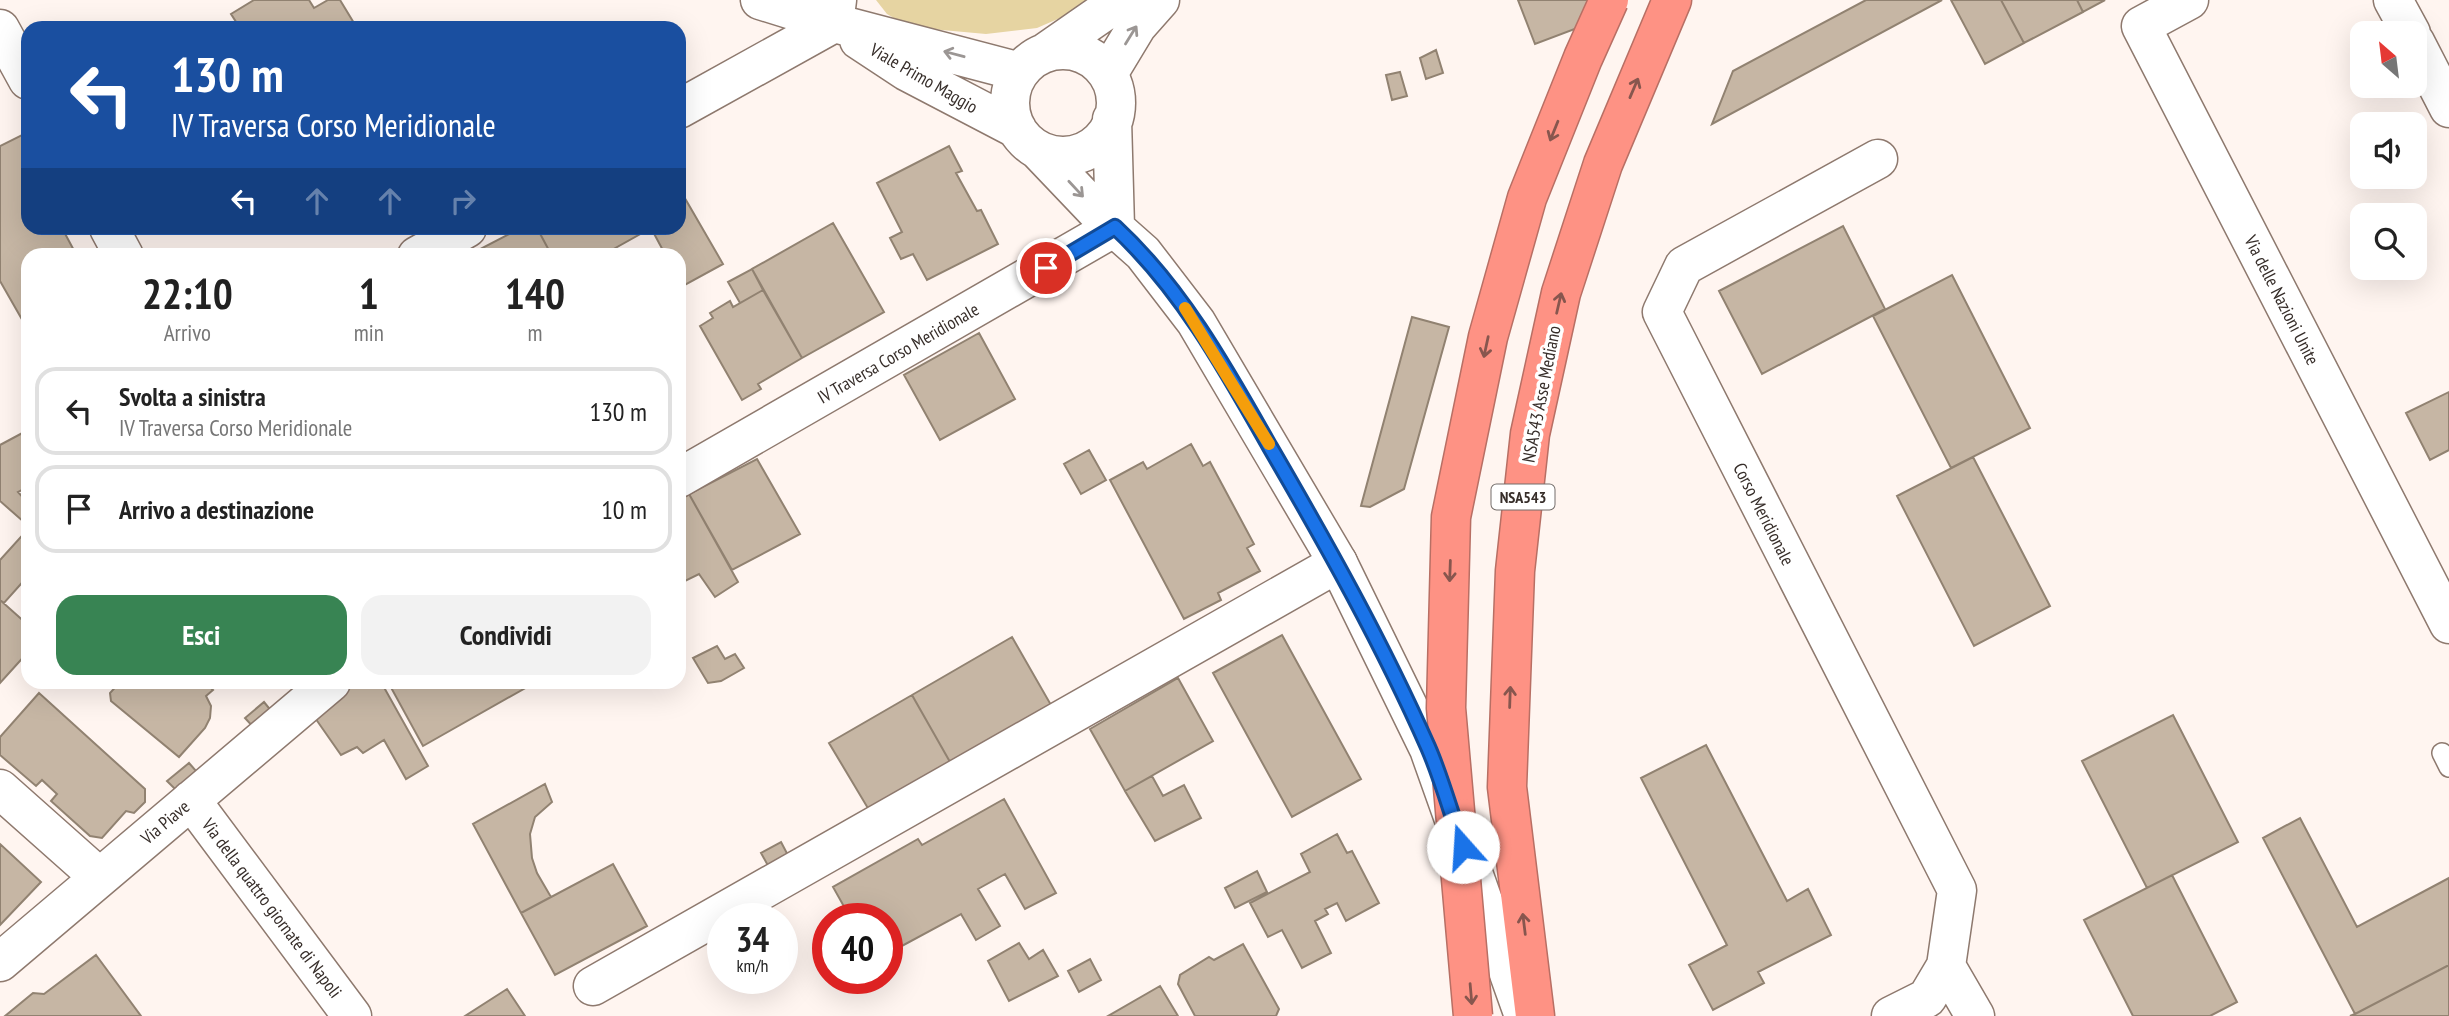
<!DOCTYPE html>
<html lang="it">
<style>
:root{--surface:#fff;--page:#f2f2f2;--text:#222;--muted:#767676;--line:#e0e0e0;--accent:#388453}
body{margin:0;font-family:"PT Sans Narrow",sans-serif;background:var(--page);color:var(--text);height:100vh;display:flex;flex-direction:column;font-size:26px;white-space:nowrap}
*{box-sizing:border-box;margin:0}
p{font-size:23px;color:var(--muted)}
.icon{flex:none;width:38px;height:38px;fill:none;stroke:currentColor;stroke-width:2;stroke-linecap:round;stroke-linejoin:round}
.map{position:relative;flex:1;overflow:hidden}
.details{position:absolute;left:21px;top:248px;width:665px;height:441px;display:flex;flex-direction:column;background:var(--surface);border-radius:21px;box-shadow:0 7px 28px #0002}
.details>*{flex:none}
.banner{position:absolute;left:21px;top:21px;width:665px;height:214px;border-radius:21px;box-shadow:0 7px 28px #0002;background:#1a4fa0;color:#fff;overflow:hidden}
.needle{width:46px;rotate:332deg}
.tools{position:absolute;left:2350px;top:21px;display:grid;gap:14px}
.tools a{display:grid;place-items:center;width:77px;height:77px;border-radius:14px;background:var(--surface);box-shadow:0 7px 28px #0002;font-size:35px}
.speed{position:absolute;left:707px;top:903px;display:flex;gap:14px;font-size:35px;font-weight:700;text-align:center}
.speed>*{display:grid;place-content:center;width:91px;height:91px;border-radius:50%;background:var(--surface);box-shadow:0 7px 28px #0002;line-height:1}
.speed small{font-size:18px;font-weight:400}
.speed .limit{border:10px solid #d22;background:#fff;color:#111}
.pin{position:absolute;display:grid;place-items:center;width:60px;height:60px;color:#fff;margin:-30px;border:4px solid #fff;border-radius:50%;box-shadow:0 2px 7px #0007}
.me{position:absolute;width:77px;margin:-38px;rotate:341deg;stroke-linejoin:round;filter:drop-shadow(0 0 5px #0008)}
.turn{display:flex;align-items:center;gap:24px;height:147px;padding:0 35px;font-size:32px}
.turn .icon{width:91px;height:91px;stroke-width:2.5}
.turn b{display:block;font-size:49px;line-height:60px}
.lanes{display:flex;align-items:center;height:66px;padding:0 35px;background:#0003;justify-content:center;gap:35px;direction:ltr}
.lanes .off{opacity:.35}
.eta{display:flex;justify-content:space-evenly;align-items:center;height:119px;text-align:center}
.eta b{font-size:42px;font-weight:600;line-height:49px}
.action{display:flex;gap:14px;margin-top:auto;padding:14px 35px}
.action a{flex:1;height:80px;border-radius:21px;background:var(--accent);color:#fff;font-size:28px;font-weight:600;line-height:80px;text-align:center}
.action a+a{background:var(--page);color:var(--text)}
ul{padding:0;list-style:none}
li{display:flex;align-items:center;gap:21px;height:88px;margin:0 14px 10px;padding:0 21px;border:4px solid var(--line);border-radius:21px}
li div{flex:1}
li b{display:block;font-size:26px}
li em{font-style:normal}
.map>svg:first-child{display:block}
</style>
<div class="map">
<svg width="2449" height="1016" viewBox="0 0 2449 1016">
<rect width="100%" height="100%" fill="#fff5f0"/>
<path fill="#e6d4a2" d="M876,0H1096L1083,8L1037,28L986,34L909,27L887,14Z"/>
<path fill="#c6b6a4" stroke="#918271" stroke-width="2" d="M254,0H309L314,8L328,0H340L357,28H240L231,14Z
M1518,0H1589L1580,27L1535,44Z
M1866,0H1942L1712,124L1733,71Z
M1951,0H2001L2024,43L1985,64Z
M2001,0H2077L2083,12L2024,43Z
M2077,0H2105L2083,12Z
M1436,50L1443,73L1426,79L1420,58Z
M1400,72L1407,96L1392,100L1386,75Z
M28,132V228H62L77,256H28V330L0,281V146Z
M949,146L962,171L956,173L977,211L981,210L998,244L927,280L913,254L901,259L890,238L902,232L877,183Z
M679,188L723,264L683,286L679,279V256H666L651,228H679Z
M833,223L884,312L802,358L752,269Z
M1843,226L1885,309L1762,374L1719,291Z
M521,228H537L552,256H467Z
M537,228H651L601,256H552Z
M752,269L763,290L740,303L728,282Z
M1952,275L2030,428L1951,468L1873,316Z
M763,290L802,358L758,384L761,389L742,400L700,326L713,318L710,313L730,301L733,307Z
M1412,317L1449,327L1404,489L1370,507L1361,506Z
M979,333L1015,399L940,440L904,375Z
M2449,392V450L2430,460L2406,413Z
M28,430V487L18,492L28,503V520L25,523L0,501V445Z
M1191,444L1203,466L1210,462L1254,544L1247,548L1260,571L1218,593L1221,600L1184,619L1110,480L1143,462L1147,469Z
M1089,450L1106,480L1081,494L1064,464Z
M1973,457L2050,606L1974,646L1897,496Z
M757,459L800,534L732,570L689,494Z
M689,494L738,582L715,597L699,574L679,584V501Z
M28,529V576L4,603L0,600V560Z
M0,600L28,625V652L0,683Z
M1282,635L1361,779L1292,817L1213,673Z
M1012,637L1051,705L950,762L912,695Z
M717,646L725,659L735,654L744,668L721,681L708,683L693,658Z
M1178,678L1213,741L1125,791L1090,729Z
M120,682H204L213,690L206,696L211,706L210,718L205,728L179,757L111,701L110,693Z
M349,682H381L428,766L406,779L384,740L363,753L357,747L341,755L313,715Z
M388,682H536L423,746Z
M39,693L145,789V802L134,813L126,811L102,838L90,836L51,801L57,794L42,780L36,786L0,755V737Z
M912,695L950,762L869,810L829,743Z
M264,702L273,713L254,728L245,718Z
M2173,715L2238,842L2147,888L2082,761Z
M1706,745L1787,901L1808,889L1831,935L1758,972L1764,983L1713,1010L1689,965L1727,945L1641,778Z
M189,763L197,772L175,789L167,781Z
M1152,776L1163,796L1184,785L1201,818L1155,841L1125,791Z
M545,784L552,802L535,817L530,834L532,858L537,873L551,897L521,913L473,824Z
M1004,799L1056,893L1025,909L1005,874L978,889L1000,926L976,940L961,914L887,954V919H851L833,887L918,839L922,845Z
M2300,818L2357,927L2449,878V965L2355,1014L2263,838Z
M1337,834L1347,853L1352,851L1379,903L1346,921L1337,903L1325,909L1328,914L1315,921L1331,953L1302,968L1282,930L1268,937L1250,903L1310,872L1301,854Z
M781,842L791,861L771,871L761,853Z
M0,844L41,882L0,925Z
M613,864L647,926L555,975L521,913Z
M1257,871L1267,892L1235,908L1225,888Z
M2172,875L2237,1002L2210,1016H2133L2084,920Z
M1019,943L1029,959L1043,950L1058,976L1009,1001L988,961Z
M1243,944L1279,1009L1276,1016H1195L1178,984L1180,975L1209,957L1214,960Z
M96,955L141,1016H5L33,993L44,994Z
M1090,959L1101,980L1079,992L1068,971Z
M2449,965V1016H2350L2355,1014Z
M1160,986L1178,1016H1108Z
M507,989L525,1016H465Z"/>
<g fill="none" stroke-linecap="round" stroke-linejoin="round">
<defs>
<path id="lane" d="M2442,753L2449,767"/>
<path id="street" d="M2189,0L2141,26L2449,624
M2393,0L2411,33
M0,29L28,80
M2415,42L2449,108
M679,109L834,23L837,0
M1878,159L1684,266L1662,312L1957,890L1946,966L1927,998L1891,1016
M109,228L124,256
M417,256L467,228
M679,478L1115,227
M0,789L99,877
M191,800L352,1016
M0,962L331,682
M1946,966L1975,1016
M593,986L1338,563"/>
<path id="secondary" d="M760,0L834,23L1020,72
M859,40L906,71L1017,129
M1010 103a53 53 0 1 1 106 0a53 53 0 1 1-106 0Z
M1043,54L1121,0
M1108,74L1137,26L1160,0
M1112,119L1115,227
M1038,150L1099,214L1143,253L1196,322L1338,563L1429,749L1524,1016"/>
<path id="highway" d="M1535,1016L1507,787L1515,571L1530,434L1561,293L1603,164L1672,0"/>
</defs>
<use href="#lane" stroke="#8e796e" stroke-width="22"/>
<use href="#street" stroke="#8e796e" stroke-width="41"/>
<use href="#secondary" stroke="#8e796e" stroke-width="41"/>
<use href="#highway" stroke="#b86f64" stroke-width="41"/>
<use href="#lane" stroke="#fff" stroke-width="19"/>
<use href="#street" stroke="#fff" stroke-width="38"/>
<use href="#secondary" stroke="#fff" stroke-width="38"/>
<use href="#highway" stroke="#fe9284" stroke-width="38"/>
<defs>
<path id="highway-bridge" d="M1473,1016L1446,708L1451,517L1488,337L1527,198L1583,58L1609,0"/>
</defs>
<use href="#highway-bridge" stroke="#b86f64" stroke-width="41" stroke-linecap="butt"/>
<use href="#highway-bridge" stroke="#fe9284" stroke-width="38"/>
</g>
<defs><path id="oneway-shaft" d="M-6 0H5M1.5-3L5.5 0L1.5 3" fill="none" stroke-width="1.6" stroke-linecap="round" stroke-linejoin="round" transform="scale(1.75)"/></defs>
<g stroke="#9b9694">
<use href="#oneway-shaft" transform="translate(1131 35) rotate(-58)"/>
<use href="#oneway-shaft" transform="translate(954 54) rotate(-165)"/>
<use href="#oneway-shaft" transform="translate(1076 189) rotate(47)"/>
</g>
<g stroke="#87564e">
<use href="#oneway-shaft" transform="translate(1634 88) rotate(-67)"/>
<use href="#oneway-shaft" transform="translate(1554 131) rotate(112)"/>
<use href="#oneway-shaft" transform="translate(1559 303) rotate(-77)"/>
<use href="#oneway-shaft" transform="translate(1486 347) rotate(102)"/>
<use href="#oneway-shaft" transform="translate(1450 571) rotate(92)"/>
<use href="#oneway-shaft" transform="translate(1510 697) rotate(-88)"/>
<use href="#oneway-shaft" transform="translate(1524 924) rotate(-97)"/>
<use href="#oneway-shaft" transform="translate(1471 994) rotate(85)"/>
</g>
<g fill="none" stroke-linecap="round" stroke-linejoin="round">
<defs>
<path id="route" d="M1046,268L1115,227C1181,288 1226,369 1270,447C1327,545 1382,643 1428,747C1442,779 1451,814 1463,847"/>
</defs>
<use href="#route" stroke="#114b97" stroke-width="18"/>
<use href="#route" stroke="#1a73e8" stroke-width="12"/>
<path stroke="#f59e0b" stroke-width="12" d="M1185,308L1269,444"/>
</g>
<g text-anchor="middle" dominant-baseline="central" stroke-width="7" stroke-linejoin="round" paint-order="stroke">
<rect fill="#fff" stroke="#736d6a" stroke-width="2" x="1491.5" y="484.5" width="63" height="25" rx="5"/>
<g font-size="16" font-weight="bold" fill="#372e2a">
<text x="1523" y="497">NSA543</text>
</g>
<g font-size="18" fill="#372e2a" stroke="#fff">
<text transform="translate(924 78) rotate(30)">Viale Primo Maggio</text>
<text transform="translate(2282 300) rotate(63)">Via delle Nazioni Unite</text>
<text transform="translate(898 353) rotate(-30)">IV Traversa Corso Meridionale</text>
<text transform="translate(1541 394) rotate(-79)">NSA543 Asse Mediano</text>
<text transform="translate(1764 514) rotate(63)">Corso Meridionale</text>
<text transform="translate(165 822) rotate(-40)">Via Piave</text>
<text transform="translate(272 908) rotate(53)">Via della quattro giornate di Napoli</text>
</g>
</g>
</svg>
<div class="tools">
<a><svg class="needle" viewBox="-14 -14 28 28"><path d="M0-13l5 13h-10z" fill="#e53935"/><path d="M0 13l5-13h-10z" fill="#767676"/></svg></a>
<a><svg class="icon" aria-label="sound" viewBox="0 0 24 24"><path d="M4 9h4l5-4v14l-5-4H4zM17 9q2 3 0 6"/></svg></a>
<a><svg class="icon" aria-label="search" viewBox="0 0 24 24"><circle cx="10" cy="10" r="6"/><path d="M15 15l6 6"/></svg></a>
</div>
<div class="speed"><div>34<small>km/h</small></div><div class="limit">40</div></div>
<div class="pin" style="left:1046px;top:268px;background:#d93025"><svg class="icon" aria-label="arrive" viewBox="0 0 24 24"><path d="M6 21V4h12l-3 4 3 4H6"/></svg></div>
<svg class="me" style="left:1463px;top:847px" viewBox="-20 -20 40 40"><circle r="19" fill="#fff"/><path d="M0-13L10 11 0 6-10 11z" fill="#1a73e8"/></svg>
<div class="banner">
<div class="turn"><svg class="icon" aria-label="left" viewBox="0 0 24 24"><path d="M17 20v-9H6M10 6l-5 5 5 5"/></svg><div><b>130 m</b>IV Traversa Corso Meridionale</div></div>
<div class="lanes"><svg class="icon" aria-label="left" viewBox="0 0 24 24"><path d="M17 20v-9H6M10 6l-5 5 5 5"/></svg><svg class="icon off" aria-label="ahead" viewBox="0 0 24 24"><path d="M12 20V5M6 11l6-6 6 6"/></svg><svg class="icon off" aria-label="ahead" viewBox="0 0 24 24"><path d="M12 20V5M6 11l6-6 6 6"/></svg><svg class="icon off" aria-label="right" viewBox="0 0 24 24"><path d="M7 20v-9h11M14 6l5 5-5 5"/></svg></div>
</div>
<section class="details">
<div class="eta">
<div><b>22:10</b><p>Arrivo</p></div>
<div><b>1</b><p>min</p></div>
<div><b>140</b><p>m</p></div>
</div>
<ul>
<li><svg class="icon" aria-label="left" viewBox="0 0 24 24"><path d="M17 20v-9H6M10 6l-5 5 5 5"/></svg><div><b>Svolta a sinistra</b><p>IV Traversa Corso Meridionale</p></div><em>130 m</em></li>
<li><svg class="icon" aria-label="arrive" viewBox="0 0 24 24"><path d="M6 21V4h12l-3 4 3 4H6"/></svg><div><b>Arrivo a destinazione</b></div><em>10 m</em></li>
</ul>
<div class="action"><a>Esci</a><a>Condividi</a></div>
</section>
</div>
